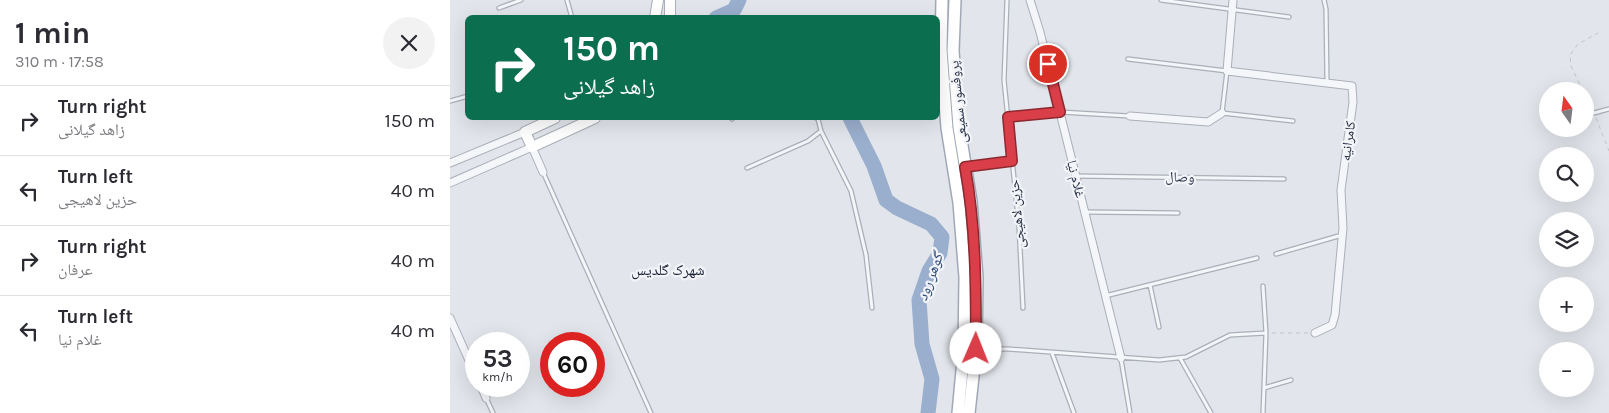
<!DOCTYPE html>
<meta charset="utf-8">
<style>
:root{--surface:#fff;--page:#f2f2f3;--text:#2b2b33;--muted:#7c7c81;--line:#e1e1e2}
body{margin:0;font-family:Karla,"Noto Naskh Arabic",sans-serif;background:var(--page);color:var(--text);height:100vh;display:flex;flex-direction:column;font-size:19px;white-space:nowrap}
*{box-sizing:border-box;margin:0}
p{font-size:16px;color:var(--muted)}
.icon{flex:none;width:28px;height:28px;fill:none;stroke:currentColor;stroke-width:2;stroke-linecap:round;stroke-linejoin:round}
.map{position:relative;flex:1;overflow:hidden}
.side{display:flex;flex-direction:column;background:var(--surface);width:450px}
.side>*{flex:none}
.top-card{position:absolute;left:15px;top:15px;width:475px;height:105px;border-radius:8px;box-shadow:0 5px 20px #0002;background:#0b6e4f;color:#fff;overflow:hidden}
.needle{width:32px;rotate:346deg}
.tools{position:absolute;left:1089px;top:82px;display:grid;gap:10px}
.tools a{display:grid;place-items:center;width:55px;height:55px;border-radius:50%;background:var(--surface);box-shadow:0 5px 20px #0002;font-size:25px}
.speed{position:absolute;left:15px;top:332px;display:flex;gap:10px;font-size:25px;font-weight:700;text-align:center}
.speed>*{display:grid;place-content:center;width:65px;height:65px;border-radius:50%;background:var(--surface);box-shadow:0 5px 20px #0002;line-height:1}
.speed small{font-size:12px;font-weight:400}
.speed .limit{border:8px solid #d22;background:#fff;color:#111}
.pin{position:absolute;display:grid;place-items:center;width:42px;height:42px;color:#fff;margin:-21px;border:2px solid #fff;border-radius:50%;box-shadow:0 1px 5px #0007}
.me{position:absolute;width:55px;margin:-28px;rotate:1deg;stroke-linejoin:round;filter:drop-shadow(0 0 4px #0008)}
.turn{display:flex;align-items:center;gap:18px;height:105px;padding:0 15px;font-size:22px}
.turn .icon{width:65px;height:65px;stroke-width:2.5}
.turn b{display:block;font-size:35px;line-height:42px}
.round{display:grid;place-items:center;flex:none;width:52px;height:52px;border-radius:26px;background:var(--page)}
.summary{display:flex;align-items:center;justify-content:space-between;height:85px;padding:0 15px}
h1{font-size:30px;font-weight:700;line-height:38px}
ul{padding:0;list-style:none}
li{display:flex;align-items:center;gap:15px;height:70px;padding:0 15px;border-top:1px solid var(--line)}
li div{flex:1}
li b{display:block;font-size:19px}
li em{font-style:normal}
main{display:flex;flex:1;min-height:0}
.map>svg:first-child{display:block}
</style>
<main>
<section class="side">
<div class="summary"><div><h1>1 min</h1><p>310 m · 17:58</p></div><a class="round"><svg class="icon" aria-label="close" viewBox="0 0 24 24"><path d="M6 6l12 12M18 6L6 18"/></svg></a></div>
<ul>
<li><svg class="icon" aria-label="right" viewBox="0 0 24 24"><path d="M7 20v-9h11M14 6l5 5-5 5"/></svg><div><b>Turn right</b><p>زاهد گیلانی</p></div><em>150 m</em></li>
<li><svg class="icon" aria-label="left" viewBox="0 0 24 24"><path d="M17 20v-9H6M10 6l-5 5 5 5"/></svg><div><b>Turn left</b><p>حزین لاهیجی</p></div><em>40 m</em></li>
<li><svg class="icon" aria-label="right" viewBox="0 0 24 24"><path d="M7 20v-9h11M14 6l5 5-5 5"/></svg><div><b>Turn right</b><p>عرفان</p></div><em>40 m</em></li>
<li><svg class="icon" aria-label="left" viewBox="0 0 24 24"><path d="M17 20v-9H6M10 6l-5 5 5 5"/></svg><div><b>Turn left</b><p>غلام نیا</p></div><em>40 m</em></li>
</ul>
</section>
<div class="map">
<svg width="1159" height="413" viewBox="0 0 1159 413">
<rect width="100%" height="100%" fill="#e2e5eb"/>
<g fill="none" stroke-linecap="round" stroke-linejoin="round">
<path stroke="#9aafce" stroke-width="15" d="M266,18L284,10L289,0
M400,118L424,166L436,200L447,208L481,224L492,237L490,253L479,271L469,300L472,344L482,379L478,413"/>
<defs>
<path id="lane" d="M117,0L122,18
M557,0L554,80L569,227L573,308
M711,0L839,17
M874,0L876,9L877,82
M49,8L71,0
M678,59L777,71L772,113L843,121
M0,101L18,96
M1144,113L1159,109
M558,117L610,112L679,116
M281,118L282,119
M371,131L401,191L416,255L422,308
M518,166L562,161
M297,168L358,141L371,131L368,119L366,118
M93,172L201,413
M626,176L834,179
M635,212L728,213
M826,254L892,235
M700,285L709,327
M655,296L807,258
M529,349H558L709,360L736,357L780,335L816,333
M602,353L624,413
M730,358L761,413
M671,359L680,413
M814,388L841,380
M36,398L43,413
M813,413L816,333L813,286"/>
<path id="street" d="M580,0L590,32L671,358
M783,0L777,71L902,86L903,102L891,190L893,228L885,315L882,325L865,333
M680,116L758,122L772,113
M0,163L75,132
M0,183L82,147L93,172
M0,318L26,376
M31,386L36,398"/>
<path id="secondary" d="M220,0V18
M205,18L208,0
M105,118L75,132L82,147L145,118"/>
<path id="primary" d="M492,0L491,50L497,128L509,203L515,277L514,349L508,413
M505,0L503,51L509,127L521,201L527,277L526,349L519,413"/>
</defs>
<use href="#lane" stroke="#aaafb9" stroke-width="5.5"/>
<use href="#street" stroke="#aaafb9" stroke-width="9"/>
<use href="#secondary" stroke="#aaafb9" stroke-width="12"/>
<use href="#primary" stroke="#a0a8b8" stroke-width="14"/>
<path stroke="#c0c3ca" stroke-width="1" stroke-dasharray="4 4" stroke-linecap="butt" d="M1133,91L1121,66L1120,55L1128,44L1148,33
M1135,95L1141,108
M1146,118L1159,151
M822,333H858"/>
<use href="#lane" stroke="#f5f6f9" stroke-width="3"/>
<use href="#street" stroke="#f5f6f9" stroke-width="7"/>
<use href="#secondary" stroke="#fff" stroke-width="10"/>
<use href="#primary" stroke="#fff" stroke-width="11"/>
</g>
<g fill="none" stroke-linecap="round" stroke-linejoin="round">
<defs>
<path id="route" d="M526,349C526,288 526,227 515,167L562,161L558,117L610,112L598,64"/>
</defs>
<use href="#route" stroke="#8d282f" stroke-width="12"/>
<use href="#route" stroke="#d93e49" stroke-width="9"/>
</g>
<g text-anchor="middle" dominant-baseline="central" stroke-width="4.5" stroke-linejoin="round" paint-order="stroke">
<g font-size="14" fill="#283045" stroke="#f2f4f8">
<text transform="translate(508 102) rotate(-96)">پروفسور سمیعی</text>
<text transform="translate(898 141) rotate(-82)">کامرانیه</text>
<text transform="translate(730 177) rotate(1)">وصال</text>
<text transform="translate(626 179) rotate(76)">غلام نیا</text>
<text transform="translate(567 214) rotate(-95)">حزین لاهیجی</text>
</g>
<g font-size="15" fill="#1a2136" stroke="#f2f4f8">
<text x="218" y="270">شهرک گلدیس</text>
</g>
<g font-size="15" font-style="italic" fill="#2f4b7c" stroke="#f2f4f8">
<text transform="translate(480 277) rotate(-70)">گوهر رود</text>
</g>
</g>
</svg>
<div class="tools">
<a><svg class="needle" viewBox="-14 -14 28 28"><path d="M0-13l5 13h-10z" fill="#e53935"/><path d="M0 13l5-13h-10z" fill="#7c7c81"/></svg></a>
<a><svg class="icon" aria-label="search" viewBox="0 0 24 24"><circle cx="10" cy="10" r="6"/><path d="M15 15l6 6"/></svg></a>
<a><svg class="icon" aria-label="layers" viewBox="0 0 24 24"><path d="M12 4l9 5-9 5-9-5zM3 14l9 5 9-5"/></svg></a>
<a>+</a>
<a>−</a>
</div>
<div class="speed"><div>53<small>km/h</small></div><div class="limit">60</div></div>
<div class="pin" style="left:598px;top:64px;background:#d93025"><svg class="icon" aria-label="arrive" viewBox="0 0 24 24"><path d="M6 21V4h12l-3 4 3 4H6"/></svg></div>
<svg class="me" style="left:526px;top:349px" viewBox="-20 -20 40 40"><circle r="19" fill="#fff"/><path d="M0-13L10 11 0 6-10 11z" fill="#d93e49"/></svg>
<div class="top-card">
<div class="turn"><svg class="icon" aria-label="right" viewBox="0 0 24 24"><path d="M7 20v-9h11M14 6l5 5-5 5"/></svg><div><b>150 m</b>زاهد گیلانی</div></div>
</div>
</div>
</main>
